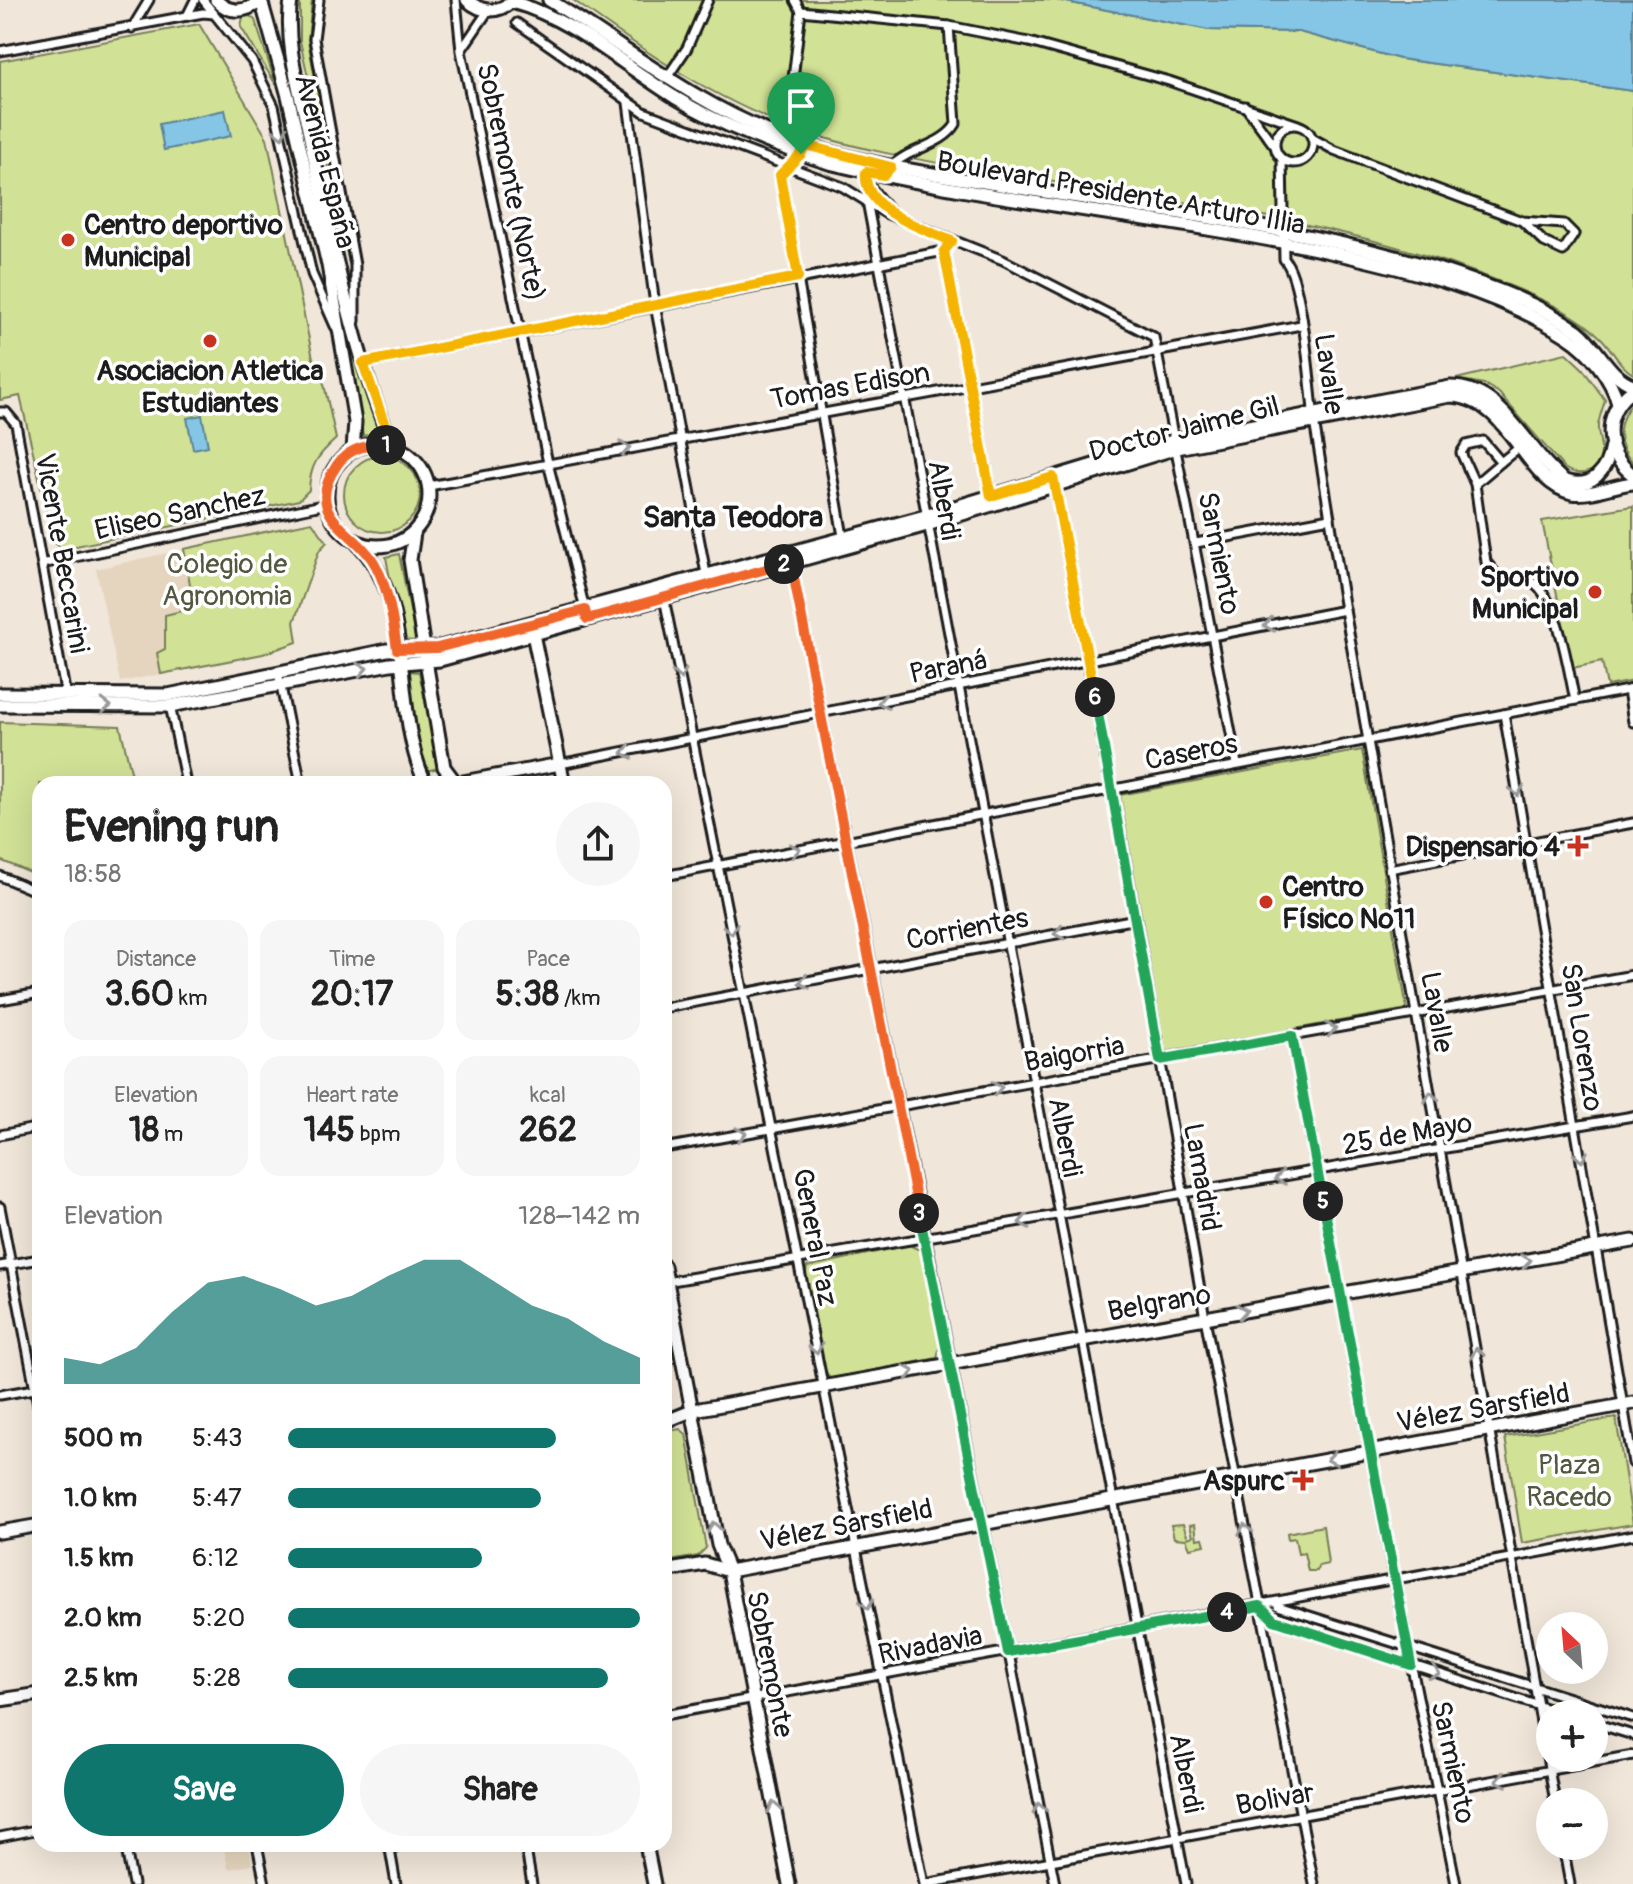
<!DOCTYPE html>
<html lang="en">
<head>
<meta charset="utf-8">
<style>
	body { margin:0; font-family:Pangolin,sans-serif; background:#f6f6f6; color:#222; height:100vh; display:flex; flex-direction:column; font-size:30px; white-space:nowrap }
	* { box-sizing:border-box; margin:0 }
	p { font-size:26px; color:#767676 }
	.icon { flex:none; width:44px; height:44px; fill:none; stroke:currentColor; stroke-width:2; stroke-linecap:round; stroke-linejoin:round }
	.map { position:relative; flex:1; overflow:hidden }
	.details { position:absolute; left:32px; top:776px; width:640px; height:1076px; display:flex; flex-direction:column; background:#fff; border-radius:24px; box-shadow:0 8px 32px #0002 }
	.details>* { flex:none }
	.needle { width:52px; rotate:334deg }
	.tools { position:absolute; left:1536px; top:1612px; display:grid; gap:16px }
	.tools a { display:grid; place-items:center; width:72px; height:72px; border-radius:50%; background:#fff; box-shadow:0 8px 32px #0002; font-size:40px }
	.pin { position:absolute; display:grid; place-items:center; width:68px; height:68px; color:#fff; margin:-82px -34px; border-radius:50% 50% 50% 0; rotate:-45deg; box-shadow:0 0 8px #0007 }
	.pin .icon { rotate:45deg }
	.km { position:absolute; width:40px; height:40px; margin:-20px; border-radius:50%; background:#222; color:#fff; font-size:22px; line-height:40px; text-align:center }
	.round { display:grid; place-items:center; flex:none; width:84px; height:84px; border-radius:42px; background:#f6f6f6 }
	.head { display:flex; align-items:center; justify-content:space-between; height:136px; padding:0 32px }
	h1 { font-size:44px; font-weight:700; line-height:60px }
	.figures { display:grid; grid-template-columns:repeat(3,1fr); gap:12px; height:136px; padding:8px 32px }
	.figures div { display:grid; align-content:center; border-radius:20px; background:#f6f6f6; text-align:center }
	.figures b { font-size:34px; font-weight:700 }
	.figures small { font-size:22px; font-weight:400 }
	.figures p { font-size:22px }
	.chart { height:224px; padding:16px 32px }
	.chart p { display:flex; justify-content:space-between }
	.chart svg { width:100%; height:144px; margin-top:8px; fill:#0f766e; opacity:.7 }
	.primary-button { display:flex; gap:16px; margin-top:auto; padding:16px 32px }
	.primary-button a { flex:1; height:92px; border-radius:48px; background:#0f766e; color:#fff; font-size:32px; font-weight:700; line-height:92px; text-align:center }
	.primary-button a+a { background:#f6f6f6; color:#222 }
	ul { padding:0 32px; list-style:none; font-size:26px }
	li { display:grid; grid-template-columns:128px 96px 1fr; align-items:center; height:60px }
	li i { height:20px; border-radius:10px; background:#0f766e }
	.map>svg:first-child { display:block }
	.built { fill:#e5d5be }
	.green { fill:#d1e195; stroke:#767e58; stroke-width:2 }
	.water { fill:#85c6e6; stroke:#5b8295; stroke-width:2 }
	.lines { fill:none; stroke-linecap:round; stroke-linejoin:round }
	.street-casing { stroke:#1c1c1c; stroke-width:13 }
	.secondary-casing { stroke:#1c1c1c; stroke-width:17 }
	.street { stroke:#fff; stroke-width:7 }
	.secondary { stroke:#fff; stroke-width:11 }
	.oneway { stroke:#999 }
	.split-1-casing { stroke:#fff; stroke-width:16 }
	.split-2-casing { stroke:#fff; stroke-width:16 }
	.split-3-casing { stroke:#fff; stroke-width:16 }
	.split-4-casing { stroke:#fff; stroke-width:16 }
	.split-5-casing { stroke:#fff; stroke-width:16 }
	.split-6-casing { stroke:#fff; stroke-width:16 }
	.split-7-casing { stroke:#fff; stroke-width:16 }
	.split-1 { stroke:#f5b400; stroke-width:10 }
	.split-2 { stroke:#f0652b; stroke-width:10 }
	.split-3 { stroke:#f0652b; stroke-width:10 }
	.split-4 { stroke:#22a559; stroke-width:10 }
	.split-5 { stroke:#22a559; stroke-width:10 }
	.split-6 { stroke:#22a559; stroke-width:10 }
	.split-7 { stroke:#f5b400; stroke-width:10 }
	.poi-dot { fill:#c8321e; stroke:#fff; stroke-width:3 }
	.labels { text-anchor:middle; stroke-width:7; stroke-linejoin:round; paint-order:stroke }
	.street-label { font-size:28px; fill:#1c1c1c; stroke:#fff }
	.poi-label { font-size:28px; font-weight:bold; fill:#1c1c1c; stroke:#fff; text-anchor:end }
	.park-label { font-size:28px; fill:#525740; stroke:#fff }
	.neighbourhood-label { font-size:30px; font-weight:bold; fill:#1c1c1c; stroke:#fff }
</style>
</head>
<body>
<div class="map">
<svg width="1633" height="1884" viewBox="0 0 1633 1884">
	<rect width="100%" height="100%" fill="#f0e6d9"/>
	<filter id="ink" filterUnits="userSpaceOnUse"><feTurbulence type="fractalNoise" baseFrequency=".0125" numOctaves="2"/><feDisplacementMap in="SourceGraphic" scale="16" xChannelSelector="R" yChannelSelector="G"/><feConvolveMatrix kernelMatrix="1 2 1 2 8 2 1 2 1" color-interpolation-filters="sRGB"/></filter>
	<g filter="url(#ink)">
		<g class="built">
			<polygon points="296,524 259,609 263,654 120,682 96,569"/>
			<polygon points="249,1844 252,1865 228,1869 224,1848"/>
		</g>
		<g class="green">
			<polygon points="300,0 312,0 308,40 349,263 300,41"/>
			<path d="M573,0h483l153,30 90,2 101,27 233,32v283c-14,-8 -21,-25 -32,-36 -22,-22 -55,-37 -83,-49 -161,-68 -337,-86 -507,-114 -74,-12 -168,-26 -236,-54 -74,-30 -138,-75 -202,-121z"/>
			<polygon points="250,16 255,20 276,85 241,27 243,17"/>
			<path d="M199,24l68,114 47,225 10,21 12,55c-18,16 -26,26 -27,51l-10,10 -237,49 -8,-7 -34,-146 -20,4v-339z"/>
			<polygon points="344,311 378,433 363,436"/>
			<path d="M1566,353l16,15 23,32c-2,8 -6,17 -7,26 -1,8 4,17 3,26 -1,22 -21,26 -37,16l-65,-75 -15,-9 -28,-5z"/>
			<path d="M1633,402v61c-18,-19 -17,-42 0,-61z"/>
			<circle cx="382" cy="494" r="38"/>
			<polygon points="1633,506 1633,681 1607,686 1602,662 1572,668 1542,521"/>
			<polygon points="312,522 327,542 319,551 294,622 297,642 263,654 161,674 157,653 165,649 165,615 194,608 184,549"/>
			<polygon points="399,554 416,641 401,640 386,557"/>
			<polygon points="406,671 419,672 439,768 425,771"/>
			<polygon points="0,722 120,726 134,784 40,784 40,877 0,860"/>
			<polygon points="1362,750 1407,1009 1165,1052 1120,795"/>
			<polygon points="909,1245 922,1251 940,1346 937,1358 830,1379 824,1368 805,1277 807,1267"/>
			<polygon points="1616,1418 1633,1524 1522,1543 1505,1437"/>
			<polygon points="680,1429 686,1434 706,1548 698,1556 664,1562 664,1432"/>
			<polygon points="1183,1524 1188,1538 1193,1536 1190,1525 1195,1524 1197,1539 1203,1538 1205,1545 1190,1548 1186,1539 1174,1538 1171,1525"/>
			<polygon points="1323,1526 1328,1564 1318,1566 1317,1571 1308,1571 1304,1553 1298,1554 1295,1538 1288,1539 1287,1533"/>
		</g>
		<g class="water">
			<polygon points="1056,0 1633,0 1633,91 1400,59 1299,32 1209,30"/>
			<polygon points="225,110 231,136 164,150 159,124"/>
			<polygon points="202,415 208,446 193,449 187,418"/>
		</g>
		<g class="lines">
			<g class="street-casing">
				<g id="street">
					<polyline points="203,0 252,61 274,106 312,274 335,326"/>
					<polyline points="319,0 314,39 355,265 355,321"/>
					<polyline points="456,0 461,51 548,463 585,609"/>
					<polyline points="801,11 949,26 1029,42 1169,81 1298,125"/>
					<polyline points="187,16 195,0"/>
					<polyline points="517,23 644,112 843,187 885,213 1003,260 1154,337 1237,764"/>
					<polyline points="132,28 149,0"/>
					<polyline points="462,49 488,11"/>
					<polyline points="0,51 203,13 214,14"/>
					<polyline points="666,79 687,48 708,0"/>
					<polyline points="628,103 655,305 707,579"/>
					<polyline points="1245,106 1273,144"/>
					<circle cx="1294" cy="144" r="19"/>
					<polyline points="786,138 801,11 795,0"/>
					<polyline points="1312,138 1334,150 1522,221 1564,224 1574,234 1563,251 1544,242 1522,221"/>
					<polyline points="802,153 780,175 844,542"/>
					<path d="M1282,159l2,100c20,21 26,134 31,168 10,61 20,122 30,183l210,1192"/>
					<path d="M891,167c17,-19 52,-21 65,-43l-7,-98"/>
					<polyline points="866,172 867,201 1186,1884"/>
					<polyline points="866,181 890,212"/>
					<polyline points="952,241 944,251 991,496"/>
					<polyline points="363,363 944,251"/>
					<polyline points="0,412 6,412 16,424 66,696"/>
					<path d="M1521,446l-20,16 -18,-21 -17,4 -5,8 14,31 11,78 14,17c8,0 19,-2 26,0 32,9 42,92 49,121"/>
					<polyline points="1054,483 1136,919 1205,1318 1314,1884"/>
					<polyline points="1475,484 1501,462"/>
					<polyline points="429,486 1301,325"/>
					<polyline points="1196,543 1330,518"/>
					<polyline points="791,563 1055,1884"/>
					<polyline points="42,564 327,504"/>
					<polyline points="664,598 924,1884"/>
					<polyline points="278,672 301,784"/>
					<polyline points="1628,690 1633,722"/>
					<polyline points="170,705 186,784"/>
					<polyline points="1504,714 1633,1463"/>
					<polyline points="560,764 1345,610"/>
					<polyline points="1389,869 1633,823"/>
					<polyline points="0,876 40,893"/>
					<polyline points="664,876 1633,689"/>
					<polyline points="0,1000 40,993"/>
					<polyline points="664,1008 1136,919"/>
					<polyline points="1292,1036 1394,1579 1456,1884"/>
					<polyline points="0,1135 40,1127"/>
					<polyline points="664,1148 1633,975"/>
					<polyline points="0,1207 40,1415"/>
					<polyline points="0,1266 40,1259"/>
					<polyline points="666,1282 1633,1116"/>
					<polyline points="0,1395 40,1388"/>
					<polyline points="1278,1606 1633,1718"/>
					<polyline points="1261,1608 1274,1620 1564,1714"/>
					<polyline points="664,1715 1633,1535"/>
					<polyline points="1594,1723 1633,1735"/>
					<polyline points="0,1837 40,1829"/>
					<polyline points="125,1844 133,1884"/>
					<polyline points="257,1844 265,1884"/>
					<polyline points="389,1844 396,1884"/>
					<polyline points="525,1844 532,1884"/>
					<polyline points="1563,1846 1570,1884"/>
					<polyline points="925,1884 1633,1755"/>
				</g>
			</g>
			<g class="secondary-casing">
				<g id="secondary">
					<path d="M216,0c14,15 30,12 45,1"/>
					<polyline points="261,0 288,96 328,265 355,422 353,450"/>
					<path d="M291,0c-7,45 10,94 19,138 22,103 42,210 82,307"/>
					<path d="M467,0c16,14 31,13 47,0"/>
					<path d="M549,0c80,49 145,104 234,137 70,26 145,36 218,48 144,24 293,40 433,83 47,15 104,34 144,63 19,15 32,47 55,54"/>
					<path d="M512,2c62,17 110,63 164,96 48,29 100,48 153,65 165,40 335,53 501,89 80,18 169,40 238,85 22,14 44,42 50,67"/>
					<path d="M1633,390c-31,21 -30,63 0,85"/>
					<circle cx="378" cy="495" r="51"/>
					<polyline points="414,533 410,560 426,661 444,767 456,783"/>
					<path d="M357,543c61,61 33,167 69,241"/>
					<polyline points="533,634 564,784"/>
					<path d="M0,694l168,1 219,-45 50,-2 488,-132 251,-76 274,-53c55,0 75,64 115,94 27,9 42,-10 46,-35"/>
					<path d="M0,705l170,1 220,-42 50,-4 487,-135 250,-77 273,-52c60,1 74,87 122,97 20,3 41,-8 61,-10"/>
					<polyline points="452,784 560,764"/>
					<polyline points="664,1266 718,1545 729,1571 789,1884"/>
					<polyline points="664,1422 694,1410 1633,1241"/>
					<polyline points="0,1532 40,1525"/>
					<polyline points="664,1571 705,1564 729,1571 1633,1403"/>
					<polyline points="0,1700 40,1694"/>
					<polyline points="646,1844 654,1884"/>
				</g>
			</g>
			<use href="#street" class="street"/>
			<use href="#secondary" class="secondary"/>
		</g>
		<defs><path id="oneway-chevron" d="M-2-3.5L2.5 0L-2 3.5" fill="none" stroke-width="1.6" stroke-linecap="round" stroke-linejoin="round" transform="scale(2)"/></defs>
		<g class="oneway">
			<use href="#oneway-chevron" transform="translate(281 133) rotate(77)"/>
			<use href="#oneway-chevron" transform="translate(625 448) rotate(-11)"/>
			<use href="#oneway-chevron" transform="translate(1269 625) rotate(169)"/>
			<use href="#oneway-chevron" transform="translate(362 669) rotate(-10)"/>
			<use href="#oneway-chevron" transform="translate(680 674) rotate(79)"/>
			<use href="#oneway-chevron" transform="translate(883 702) rotate(169)"/>
			<use href="#oneway-chevron" transform="translate(106 706)"/>
			<use href="#oneway-chevron" transform="translate(627 752) rotate(169)"/>
			<use href="#oneway-chevron" transform="translate(1517 791) rotate(80)"/>
			<use href="#oneway-chevron" transform="translate(795 850) rotate(-11)"/>
			<use href="#oneway-chevron" transform="translate(731 929) rotate(79)"/>
			<use href="#oneway-chevron" transform="translate(1059 933) rotate(169)"/>
			<use href="#oneway-chevron" transform="translate(804 982) rotate(169)"/>
			<use href="#oneway-chevron" transform="translate(1331 1029) rotate(-11)"/>
			<use href="#oneway-chevron" transform="translate(997 1088) rotate(-10)"/>
			<use href="#oneway-chevron" transform="translate(1431 1097) rotate(-100)"/>
			<use href="#oneway-chevron" transform="translate(741 1134) rotate(-10)"/>
			<use href="#oneway-chevron" transform="translate(1581 1157) rotate(80)"/>
			<use href="#oneway-chevron" transform="translate(1280 1178) rotate(170)"/>
			<use href="#oneway-chevron" transform="translate(1024 1222) rotate(170)"/>
			<use href="#oneway-chevron" transform="translate(1526 1261) rotate(-10)"/>
			<use href="#oneway-chevron" transform="translate(1242 1311) rotate(-10)"/>
			<use href="#oneway-chevron" transform="translate(816 1349) rotate(78)"/>
			<use href="#oneway-chevron" transform="translate(1477 1353) rotate(-101)"/>
			<use href="#oneway-chevron" transform="translate(909 1372) rotate(-10)"/>
			<use href="#oneway-chevron" transform="translate(1332 1459) rotate(170)"/>
			<use href="#oneway-chevron" transform="translate(714 1527) rotate(-100)"/>
			<use href="#oneway-chevron" transform="translate(1245 1529) rotate(-101)"/>
			<use href="#oneway-chevron" transform="translate(867 1604) rotate(79)"/>
			<use href="#oneway-chevron" transform="translate(1435 1673) rotate(18)"/>
			<use href="#oneway-chevron" transform="translate(1501 1780) rotate(169)"/>
			<use href="#oneway-chevron" transform="translate(774 1807) rotate(-101)"/>
			<use href="#oneway-chevron" transform="translate(1039 1808) rotate(-101)"/>
		</g>
	</g>
	<g class="lines" filter="url(#ink)">
		<g class="split-1-casing">
			<polyline id="split-1" points="386,445 392,445 363,363 798,277 780,175 801,154"/>
		</g>
		<g class="split-2-casing">
			<path id="split-2" d="M386,445c-19,-1 -37,3 -49,20 -37,53 22,66 39,101 13,25 17,55 21,83l40,-1 148,-38 2,9 197,-55"/>
		</g>
		<g class="split-3-casing">
			<polyline id="split-3" points="784,564 791,563 919,1213"/>
		</g>
		<g class="split-4-casing">
			<polyline id="split-4" points="919,1213 1008,1652 1227,1612"/>
		</g>
		<g class="split-5-casing">
			<polyline id="split-5" points="1227,1612 1260,1606 1274,1620 1411,1665 1323,1201"/>
		</g>
		<g class="split-6-casing">
			<polyline id="split-6" points="1095,697 1160,1060 1292,1036 1323,1201"/>
		</g>
		<g class="split-7-casing">
			<path id="split-7" d="M801,154l4,-9 86,22 -7,8 -18,-3c-5,38 60,58 86,69l-8,10 47,245 62,-19 42,220"/>
		</g>
		<use href="#split-1" class="split-1"/>
		<use href="#split-2" class="split-2"/>
		<use href="#split-3" class="split-3"/>
		<use href="#split-4" class="split-4"/>
		<use href="#split-5" class="split-5"/>
		<use href="#split-6" class="split-6"/>
		<use href="#split-7" class="split-7"/>
	</g>
	<g class="poi-dot">
		<circle cx="68" cy="240" r="8"/>
		<circle cx="210" cy="341" r="8"/>
		<circle cx="1595" cy="592" r="8"/>
		<path d="M1574 834h8v8h8v8h-8v8h-8v-8h-8v-8h8z"/>
		<circle cx="1266" cy="902" r="8"/>
		<path d="M1299 1468h8v8h8v8h-8v8h-8v-8h-8v-8h8z"/>
	</g>
	<g class="labels">
		<g class="street-label">
			<text transform="translate(326 161) rotate(76)" y="10">Avenida España</text>
			<text transform="translate(512 182) rotate(78)" y="10">Sobremonte (Norte)</text>
			<text transform="translate(1121 192) rotate(10)" y="10">Boulevard Presidente Arturo Illia</text>
			<text transform="translate(1330 374) rotate(82)" y="10">Lavalle</text>
			<text transform="translate(850 385) rotate(-10)" y="10">Tomas Edison</text>
			<text transform="translate(1184 428) rotate(-14)" y="10">Doctor Jaime Gil</text>
			<text transform="translate(945 500) rotate(80)" y="10">Alberdi</text>
			<text transform="translate(180 512) rotate(-12)" y="10">Eliseo Sanchez</text>
			<text transform="translate(63 553) rotate(80)" y="10">Vicente Beccarini</text>
			<text transform="translate(1220 553) rotate(79)" y="10">Sarmiento</text>
			<text transform="translate(948 666) rotate(-11)" y="10">Paraná</text>
			<text transform="translate(1191 751) rotate(-11)" y="10">Caseros</text>
			<text transform="translate(967 928) rotate(-11)" y="10">Corrientes</text>
			<text transform="translate(1438 1012) rotate(80)" y="10">Lavalle</text>
			<text transform="translate(1583 1037) rotate(81)" y="10">San Lorenzo</text>
			<text transform="translate(1074 1053) rotate(-10)" y="10">Baigorria</text>
			<text transform="translate(1407 1133) rotate(-10)" y="10">25 de Mayo</text>
			<text transform="translate(1066 1137) rotate(79)" y="10">Alberdi</text>
			<text transform="translate(1203 1177) rotate(80)" y="10">Lamadrid</text>
			<text transform="translate(816 1237) rotate(79)" y="10">General Paz</text>
			<text transform="translate(1159 1302) rotate(-10)" y="10">Belgrano</text>
			<text transform="translate(1483 1407) rotate(-10)" y="10">Vélez Sarsfield</text>
			<text transform="translate(846 1524) rotate(-11)" y="10">Vélez Sarsfield</text>
			<text transform="translate(930 1644) rotate(-11)" y="10">Rivadavia</text>
			<text transform="translate(771 1664) rotate(79)" y="10">Sobremonte</text>
			<text transform="translate(1454 1762) rotate(78)" y="10">Sarmiento</text>
			<text transform="translate(1187 1773) rotate(79)" y="10">Alberdi</text>
			<text transform="translate(1275 1798) rotate(-10)" y="10">Bolivar</text>
		</g>
		<g class="poi-label">
			<text x="84" y="234" text-anchor="start">Centro deportivo<tspan x="84" dy="32">Municipal</tspan></text>
			<text x="210" y="380" text-anchor="middle">Asociacion Atletica<tspan x="210" dy="32">Estudiantes</tspan></text>
			<text x="1579" y="586">Sportivo<tspan x="1579" dy="32">Municipal</tspan></text>
			<text x="1560" y="856">Dispensario 4</text>
			<text x="1282" y="896" text-anchor="start">Centro<tspan x="1282" dy="32">Físico Nº11</tspan></text>
			<text x="1285" y="1490">Aspurc</text>
		</g>
		<g class="park-label">
			<text x="227" y="573">Colegio de<tspan x="227" dy="32">Agronomia</tspan></text>
			<text x="1569" y="1474">Plaza<tspan x="1569" dy="32">Racedo</tspan></text>
		</g>
		<g class="neighbourhood-label">
			<text x="733" y="527">Santa Teodora</text>
		</g>
	</g>
</svg>
<div class="tools">
<a><svg class="needle" viewBox="-14 -14 28 28"><path d="M0-13l5 13h-10z" fill="#e53935"/><path d="M0 13l5-13h-10z" fill="#767676"/></svg></a>
<a>+</a>
<a>−</a>
</div>
<div class="pin" style="left:801px;top:154px;background:#1e9e55"><svg class="icon" aria-label="arrive" viewBox="0 0 24 24"><path d="M6 21V4h12l-3 4 3 4H6"/></svg></div>
<b class="km" style="left:386px;top:445px">1</b>
<b class="km" style="left:784px;top:564px">2</b>
<b class="km" style="left:919px;top:1213px">3</b>
<b class="km" style="left:1227px;top:1612px">4</b>
<b class="km" style="left:1323px;top:1201px">5</b>
<b class="km" style="left:1095px;top:697px">6</b>
<section class="details">
<div class="head"><div><h1>Evening run</h1><p>18:58</p></div><a class="round"><svg class="icon" aria-label="share" viewBox="0 0 24 24"><path d="M12 15V3M7 8l5-5 5 5M5 13v7h14v-7"/></svg></a></div>
<div class="figures">
<div><p>Distance</p><b>3.60<small> km</small></b></div>
<div><p>Time</p><b>20:17</b></div>
<div><p>Pace</p><b>5:38<small> /km</small></b></div>
</div>
<div class="figures">
<div><p>Elevation</p><b>18<small> m</small></b></div>
<div><p>Heart rate</p><b>145<small> bpm</small></b></div>
<div><p>kcal</p><b>262</b></div>
</div>
<div class="chart"><p><span>Elevation</span>128–142 m</p>
<svg viewBox="0 0 160 44" preserveAspectRatio="none"><path d="M0 44V36L10 38L20 33L30 22L40 13L50 11L60 15L70 20L80 17L90 11L100 6L110 6L120 13L130 20L140 24L150 31L160 36V44z"/></svg>
</div>
<ul>
<li><b>500 m</b>5:43<i style="width:76%"></i></li>
<li><b>1.0 km</b>5:47<i style="width:72%"></i></li>
<li><b>1.5 km</b>6:12<i style="width:55%"></i></li>
<li><b>2.0 km</b>5:20<i style="width:100%"></i></li>
<li><b>2.5 km</b>5:28<i style="width:91%"></i></li>
</ul>
<div class="primary-button"><a>Save</a><a>Share</a></div>
</section>
</div>
</body>
</html>
